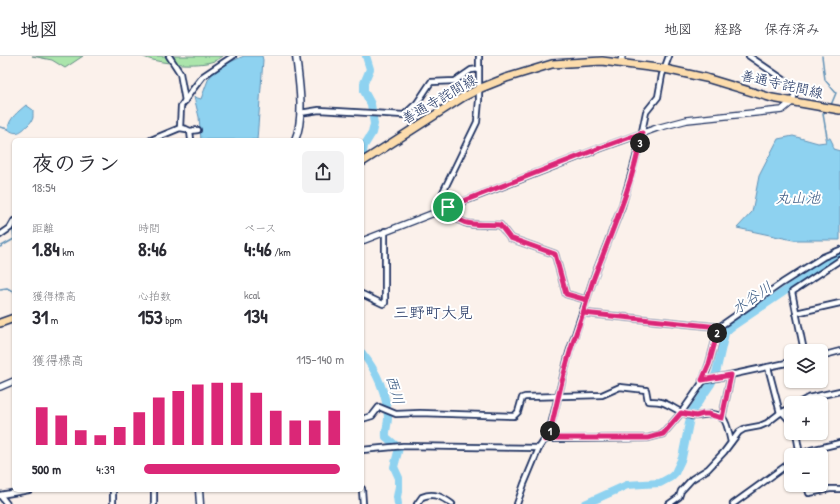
<!DOCTYPE html>
<html lang="ja">
<head>
<meta charset="utf-8">
<style>
	body { margin:0; font-family:"Patrick Hand","Klee One",sans-serif; background:#f2f2f3; color:#2b2b33; height:100vh; display:flex; flex-direction:column; font-size:15px; white-space:nowrap }
	* { box-sizing:border-box; margin:0 }
	p { font-size:13px; color:#7c7c81 }
	.icon { flex:none; width:22px; height:22px; fill:none; stroke:currentColor; stroke-width:2; stroke-linecap:round; stroke-linejoin:round }
	.map { position:relative; flex:1; overflow:hidden }
	.side { position:absolute; left:12px; top:82px; width:352px; height:354px; display:flex; flex-direction:column; background:#fff; border-radius:6px; box-shadow:0 1px 3px #0004 }
	.side>* { flex:none }
	.buttons { position:absolute; left:784px; top:288px; display:grid; gap:8px }
	.buttons a { display:grid; place-items:center; width:44px; height:44px; border-radius:6px; background:#fff; box-shadow:0 1px 3px #0004; font-size:20px }
	.pin { position:absolute; display:grid; place-items:center; width:34px; height:34px; color:#fff; margin:-17px; border:2px solid #fff; border-radius:50%; box-shadow:0 1px 4px #0007 }
	.km { position:absolute; width:20px; height:20px; margin:-10px; border-radius:50%; background:#222; color:#fff; font-size:11px; line-height:20px; text-align:center }
	.round { display:grid; place-items:center; flex:none; width:42px; height:42px; border-radius:6px; background:#f2f2f3 }
	.overview { display:flex; align-items:center; justify-content:space-between; height:68px; padding:0 20px }
	h1 { font-size:22px; font-weight:700; line-height:30px }
	.figures { display:grid; grid-template-columns:repeat(3,1fr); gap:6px; height:68px; padding:4px 20px }
	.figures div { display:grid; align-content:center }
	.figures b { font-size:20px; font-weight:700 }
	.figures small { font-size:11px; font-weight:400 }
	.figures p { font-size:11px }
	.chart { height:112px; padding:8px 20px }
	.chart p { display:flex; justify-content:space-between }
	.chart svg { width:100%; height:72px; margin-top:4px; stroke:#db2777; stroke-width:6 }
	ul { padding:0 20px; list-style:none; font-size:13px }
	li { display:grid; grid-template-columns:64px 48px 1fr; align-items:center; height:30px }
	li i { height:10px; border-radius:5px; background:#db2777 }
	header { display:flex; align-items:center; gap:24px; box-sizing:border-box; height:56px; padding:0 20px; background:#fff; border-bottom:1px solid #e1e1e2 }
	header strong { font-size:19px }
	nav { display:flex; gap:22px; margin-inline-start:auto; font-size:14px }
	.map>svg:first-child { display:block }
	.green { fill:#abe5ab; stroke:#638a84 }
	.water { fill:#8ed2f0; stroke:#6091b6 }
	.lines { fill:none; stroke-linecap:round; stroke-linejoin:round }
	.stream { stroke:#6091b6; stroke-width:1.5 }
	.river { stroke:#8ed2f0; stroke-width:8 }
	.minor-casing { stroke:#1b2f5e; stroke-width:8 }
	.tertiary-casing { stroke:#1b2f5e; stroke-width:8 }
	.secondary-casing { stroke:#1b2f5e; stroke-width:9 }
	.primary-casing { stroke:#1b2f5e; stroke-width:10 }
	.minor { stroke:#fff; stroke-width:4.5 }
	.tertiary { stroke:#fff; stroke-width:5.5 }
	.secondary { stroke:#fff; stroke-width:6 }
	.primary { stroke:#fcdcac; stroke-width:7 }
	.route-casing { stroke:#fff; stroke-width:8 }
	.route { stroke:#db2777; stroke-width:5 }
	.labels { text-anchor:middle; stroke-width:4; stroke-linejoin:round; paint-order:stroke }
	.street-label { font-size:14px; fill:#1b2f5e; stroke:#fff }
	.water-label { font-size:15px; font-style:italic; fill:#385882; stroke:#fff }
	.quarter-label { font-size:16px; fill:#1b2f5e; stroke:#fff }
</style>
</head>
<body>
<header>
<strong>地図</strong>
<nav><a>地図</a><a>経路</a><a>保存済み</a></nav>
</header>
<div class="map">
<svg width="840" height="448" viewBox="0 0 840 448">
	<rect width="100%" height="100%" fill="#fbf1eb"/>
	<filter id="ink" filterUnits="userSpaceOnUse"><feTurbulence type="fractalNoise" baseFrequency=".025" numOctaves="2"/><feDisplacementMap in="SourceGraphic" scale="8" xChannelSelector="R" yChannelSelector="G"/><feConvolveMatrix kernelMatrix="1 2 1 2 8 2 1 2 1" color-interpolation-filters="sRGB"/></filter>
	<g filter="url(#ink)">
		<g class="green">
			<polygon points="32,0 83,0 65,12 52,4"/>
			<path d="M142,0h81c-3,2 -6,4 -9,5 -15,6 -58,3 -72,-5z"/>
		</g>
		<g class="water">
			<polygon points="244,0 262,0 263,4 257,84 201,84 199,61 194,41 201,43 208,24 216,12"/>
			<path d="M26,49l7,5c0,1 0,6 0,7 0,3 -3,6 -5,8 -7,7 -12,11 -20,4 1,-11 10,-17 18,-24z"/>
			<polygon points="793,80 818,87 826,86 825,82 830,82 833,88 833,93 840,95 840,184 793,184 737,172 752,156 759,120 778,83"/>
		</g>
		<g class="lines">
			<g class="stream">
				<polyline points="822,0 825,24 836,37 831,49"/>
				<polyline points="825,56 823,58 827,81"/>
				<polyline points="0,71 8,73"/>
				<polyline points="0,191 14,183 13,174 12,172"/>
				<polyline points="0,233 7,232 14,236"/>
				<polyline points="110,448 111,436"/>
			</g>
			<g class="river">
				<polyline points="362,102 364,90 372,77 374,68 371,48 364,35 364,27 370,13 366,0"/>
				<path d="M362,297c15,18 25,42 26,65 0,7 -3,12 -2,19l13,11 -5,19 5,11v8l-2,11 1,7"/>
				<polyline points="585,448 627,429 660,427 671,421 675,417 682,402 691,357 711,328 716,317 725,277 730,272 840,198"/>
			</g>
			<g class="minor-casing">
				<g id="minor">
					<polyline points="169,0 180,17 185,45"/>
					<polyline points="749,0 790,28 795,36 793,45"/>
					<polyline points="300,57 319,54 404,59 417,47 431,26 455,25 471,14 479,13"/>
					<polyline points="180,72 181,50 193,33 203,20 233,0"/>
					<polyline points="190,75 191,84"/>
					<polyline points="151,84 180,72 186,73 190,75 198,74"/>
					<path d="M448,151c14,24 29,16 52,18l10,13 45,16 11,40 21,6"/>
					<polyline points="443,153 443,136 477,66 479,44 479,0"/>
					<polyline points="0,179 10,172 14,165"/>
					<polyline points="362,238 383,248 385,247 385,175"/>
					<polyline points="583,257 719,271"/>
					<polyline points="796,257 840,247"/>
					<polyline points="804,295 792,236 840,204"/>
					<polyline points="821,300 840,295"/>
					<polyline points="768,311 780,357"/>
					<polyline points="702,325 791,306"/>
					<polyline points="799,347 808,342 840,335"/>
					<polyline points="783,357 791,366"/>
					<polyline points="722,362 731,319"/>
					<path d="M362,363l10,-3 7,-9 17,7 24,-1 94,3 4,-4 4,-14 3,-1 77,-2 18,-8 26,3 2,11c5,0 11,0 16,2 10,4 17,11 28,13 9,1 22,-6 31,2 5,6 6,17 8,24"/>
					<polyline points="796,377 800,399"/>
					<polyline points="545,384 548,383 648,382 663,378 681,357 702,327 709,308 719,271 782,227 823,201 840,194"/>
					<polyline points="362,394 403,390 539,392"/>
					<polyline points="800,399 811,394 840,387"/>
					<polyline points="807,429 809,437 830,433 840,433"/>
					<polyline points="362,433 363,448"/>
					<polyline points="7,448 0,439 29,434"/>
					<polyline points="113,448 113,434"/>
					<polyline points="154,448 154,434"/>
					<path d="M417,448l5,-7c12,-5 20,0 30,7"/>
					<polyline points="517,448 524,428 539,392 549,377 569,297 594,221 622,150 633,112 639,90 646,56 658,41 662,19 669,0"/>
					<polyline points="669,448 679,441 681,435 692,423 708,413 724,396 739,376 744,373 760,370 767,367 780,357 791,352"/>
					<polyline points="733,448 791,406"/>
				</g>
			</g>
			<g class="tertiary-casing">
				<g id="tertiary">
					<polyline points="621,6 622,0"/>
					<polyline points="362,185 601,92 657,72 687,64 782,54 793,45"/>
					<polyline points="0,331 14,325"/>
				</g>
			</g>
			<g class="secondary-casing">
				<g id="secondary">
					<path d="M295,84c10,-23 4,-59 1,-84"/>
					<polyline points="199,434 200,448"/>
				</g>
			</g>
			<g class="primary-casing">
				<g id="primary">
					<polyline points="362,106 463,41 481,32 506,22 552,8 602,5 665,13 706,22 772,42 840,54"/>
					<polyline points="0,267 14,262"/>
				</g>
			</g>
			<use href="#minor" class="minor"/>
			<use href="#tertiary" class="tertiary"/>
			<use href="#secondary" class="secondary"/>
			<use href="#primary" class="primary"/>
		</g>
	</g>
	<g class="lines" filter="url(#ink)">
		<g class="route-casing">
			<path id="route" d="M448,151c13,23 29,16 52,18l10,13 45,16 11,40 21,6c-5,18 -12,35 -17,52 -8,27 -14,54 -20,81l-5,7 3,-2h100l15,-4 18,-21 15,3 7,-2h5l14,4 9,-43 -29,5 7,-16 10,-37 -136,-14c4,-12 7,-25 12,-38 18,-46 38,-92 47,-142l-42,15 -152,59"/>
		</g>
		<use href="#route" class="route"/>
	</g>
	<g class="labels">
		<g class="street-label">
			<text transform="translate(782 28) rotate(13)" y="5">善通寺詫間線</text>
			<text transform="translate(439 43) rotate(-30)" y="5">善通寺詫間線</text>
		</g>
		<g class="water-label">
			<text x="798" y="147">丸山池</text>
			<text transform="translate(752 242) rotate(-34)" y="5">水谷川</text>
			<text transform="translate(395 334) rotate(74)" y="5">西川</text>
		</g>
		<g class="quarter-label">
			<text x="433" y="262">三野町大見</text>
		</g>
	</g>
</svg>
<div class="buttons">
<a><svg class="icon" aria-label="layers" viewBox="0 0 24 24"><path d="M12 4l9 5-9 5-9-5zM3 14l9 5 9-5"/></svg></a>
<a>+</a>
<a>−</a>
</div>
<div class="pin" style="left:448px;top:151px;background:#1e9e55"><svg class="icon" aria-label="arrive" viewBox="0 0 24 24"><path d="M6 21V4h12l-3 4 3 4H6"/></svg></div>
<b class="km" style="left:550px;top:375px">1</b>
<b class="km" style="left:717px;top:277px">2</b>
<b class="km" style="left:640px;top:87px">3</b>
<section class="side">
<div class="overview"><div><h1>夜のラン</h1><p>18:54</p></div><a class="round"><svg class="icon" aria-label="share" viewBox="0 0 24 24"><path d="M12 15V3M7 8l5-5 5 5M5 13v7h14v-7"/></svg></a></div>
<div class="figures">
<div><p>距離</p><b>1.84<small> km</small></b></div>
<div><p>時間</p><b>8:46</b></div>
<div><p>ペース</p><b>4:46<small> /km</small></b></div>
</div>
<div class="figures">
<div><p>獲得標高</p><b>31<small> m</small></b></div>
<div><p>心拍数</p><b>153<small> bpm</small></b></div>
<div><p>kcal</p><b>134</b></div>
</div>
<div class="chart"><p><span>獲得標高</span>115–140 m</p>
<svg viewBox="0 0 160 44" preserveAspectRatio="none"><path d="M5 44V21M15 44V26M25 44V35M35 44V38M45 44V33M55 44V24M65 44V15M75 44V11M85 44V7M95 44V6M105 44V6M115 44V12M125 44V23M135 44V29M145 44V29M155 44V23"/></svg>
</div>
<ul>
<li><b>500 m</b>4:39<i style="width:98%"></i></li>
</ul>
</section>
</div>
</body>
</html>
